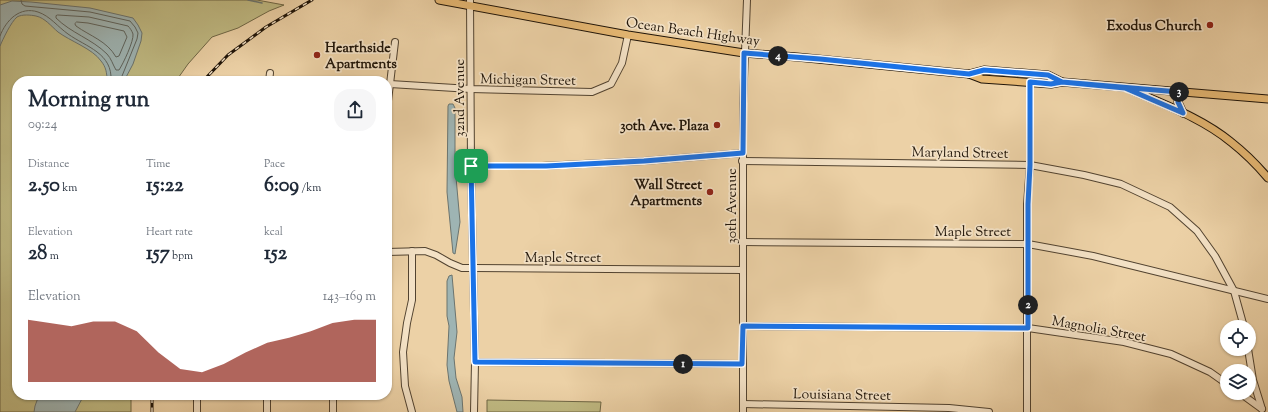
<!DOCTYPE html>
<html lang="en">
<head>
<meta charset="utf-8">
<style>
	body { margin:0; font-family:"Sorts Mill Goudy",serif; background:#f6f6f7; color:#1f2937; height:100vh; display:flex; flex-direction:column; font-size:15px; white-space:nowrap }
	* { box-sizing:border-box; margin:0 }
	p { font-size:13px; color:#747a83 }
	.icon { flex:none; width:22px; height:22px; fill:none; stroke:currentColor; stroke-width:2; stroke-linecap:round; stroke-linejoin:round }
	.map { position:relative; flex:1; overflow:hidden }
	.panel { position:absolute; left:12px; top:76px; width:380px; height:324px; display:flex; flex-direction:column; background:#fff; border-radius:16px; box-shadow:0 1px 3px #0004 }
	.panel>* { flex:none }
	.buttons { position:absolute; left:1220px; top:320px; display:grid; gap:8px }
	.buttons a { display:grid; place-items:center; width:36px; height:36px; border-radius:50%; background:#fff; box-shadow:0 1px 3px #0004; font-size:20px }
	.pin { position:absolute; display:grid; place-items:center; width:34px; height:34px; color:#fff; margin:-17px; border-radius:8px; box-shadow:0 2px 6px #0006 }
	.km { position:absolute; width:20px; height:20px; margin:-10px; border-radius:50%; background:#222; color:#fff; font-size:11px; line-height:20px; text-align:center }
	.round { display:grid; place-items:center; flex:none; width:42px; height:42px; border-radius:16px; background:#f6f6f7 }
	.summary { display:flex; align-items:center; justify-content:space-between; height:68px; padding:0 16px }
	h1 { font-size:22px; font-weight:700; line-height:30px }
	.stats { display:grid; grid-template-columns:repeat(3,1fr); gap:6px; height:68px; padding:4px 16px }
	.stats div { display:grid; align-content:center }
	.stats b { font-size:20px; font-weight:700 }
	.stats small { font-size:11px; font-weight:400 }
	.stats p { font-size:11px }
	.chart { height:112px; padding:8px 16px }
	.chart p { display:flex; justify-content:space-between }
	.chart svg { width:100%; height:72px; margin-top:4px; fill:#8f2418; opacity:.7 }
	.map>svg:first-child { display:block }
	.green { fill:#bfb982; stroke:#6f6645 }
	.water { fill:#9eb4b3; stroke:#6b746f }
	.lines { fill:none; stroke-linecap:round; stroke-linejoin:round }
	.shore { stroke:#5e645e; stroke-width:1 }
	.stream { stroke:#6b746f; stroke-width:1.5 }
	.minor-casing { stroke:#524330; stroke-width:8 }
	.major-casing { stroke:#1f1408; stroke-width:9 }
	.minor { stroke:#f3e1c5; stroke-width:6 }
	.major { stroke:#e6b873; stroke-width:7 }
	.rail-casing { stroke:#1f1408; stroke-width:3 }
	.rail { stroke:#f3e1c5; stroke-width:1.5; stroke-dasharray:4.5; stroke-linecap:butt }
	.route-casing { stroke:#fff; stroke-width:8 }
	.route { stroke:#1a73e8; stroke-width:5 }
	.poi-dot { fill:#8f2418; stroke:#f3e1c5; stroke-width:1.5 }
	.labels { text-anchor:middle; stroke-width:3.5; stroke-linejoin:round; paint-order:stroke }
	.poi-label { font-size:14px; font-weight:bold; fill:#1f1408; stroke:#f3e1c5; text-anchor:end }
	.street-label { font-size:14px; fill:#1f1408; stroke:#f3e1c5 }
</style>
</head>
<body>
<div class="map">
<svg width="1268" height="412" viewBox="0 0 1268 412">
	<rect width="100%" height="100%" fill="#ecd1a6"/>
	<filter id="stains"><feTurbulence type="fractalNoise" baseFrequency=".005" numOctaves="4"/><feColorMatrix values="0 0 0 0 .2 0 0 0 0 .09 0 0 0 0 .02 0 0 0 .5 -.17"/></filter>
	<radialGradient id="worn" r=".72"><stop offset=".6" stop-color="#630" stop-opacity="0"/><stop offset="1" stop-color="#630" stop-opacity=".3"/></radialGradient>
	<g class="green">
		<polygon points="0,0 257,0 284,5 269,11 238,28 212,37 188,64 176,81 17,81 17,395 131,395 131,412 0,412"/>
		<polygon points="487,400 601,402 600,412 487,412"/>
	</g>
	<g class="water">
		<path d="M12,1l19,1 59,6 43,10 5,7 4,8 -1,8 -8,23 -9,17h-17c0,-8 -1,-14 -6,-20 -8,-12 -31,-20 -43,-29 -7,-6 -13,-14 -22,-16 -5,-1 -14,-2 -19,1 -6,5 -14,22 -17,29v-41z"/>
		<polygon points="449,104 453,104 455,108 455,166 460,222 455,254 453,253 447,192 448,106"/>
		<polygon points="452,275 457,332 454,358 456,378 462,397 463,412 457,412 449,381 447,365 449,326 447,316 447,281 449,276"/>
		<polygon points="39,395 84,395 75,412 34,412 35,406"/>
	</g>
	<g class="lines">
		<g class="shore">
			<polyline points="21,0 22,4 25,6 90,12 130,21 135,27 138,33 137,39 120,81"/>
			<path d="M58,15l31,2 39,9c2,2 4,5 5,8 1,7 -10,30 -14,36h-3c-3,-5 -5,-12 -9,-16 -15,-15 -36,-21 -51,-36v-2z"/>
			<path d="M77,22l11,1 36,8 3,6 -8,19 -3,1c-9,-16 -26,-21 -40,-31l-1,-2z"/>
			<path d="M0,36c6,-16 20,-30 38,-24 12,4 20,15 30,22 18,13 45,19 43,47"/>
		</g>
		<polyline class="stream" points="248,0 262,3"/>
		<g class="minor-casing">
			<g id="minor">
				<polyline points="470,0 471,166 475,362 474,412"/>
				<polyline points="269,81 270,73"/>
				<polyline points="390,84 471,89 592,92 611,84 622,63 628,35"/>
				<polyline points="387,109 395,42"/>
				<polyline points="742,161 1030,165 1084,175 1121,184 1170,207 1197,231 1215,256 1234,291 1244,327"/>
				<polyline points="471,166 542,166 644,161 743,153"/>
				<polyline points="743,242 1028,244 1093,256 1268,299"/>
				<polyline points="412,251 412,300 407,323 403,352 405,386 412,412"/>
				<polyline points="387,252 425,251 436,255 450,263 462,268 473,268 743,270"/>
				<polyline points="743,326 1028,328 1124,342 1171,354 1210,372 1227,384"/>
				<polyline points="1248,349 1253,380 1262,409"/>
				<polyline points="475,362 742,364"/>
				<polyline points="1240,393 1262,409"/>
				<polyline points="333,395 333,412"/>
				<polyline points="743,404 949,408 989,412"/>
				<polyline points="197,412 197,395"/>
				<polyline points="267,412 267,395"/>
				<polyline points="743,412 743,104 747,0"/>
				<polyline points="1027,412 1027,204 1030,165 1030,82"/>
			</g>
		</g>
		<g class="major-casing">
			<g id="major">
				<polyline points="439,0 628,35 744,53 797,57 969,74 982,79 1051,84 1062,82 1268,99"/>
				<polyline points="969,74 984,70 1048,75 1062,82"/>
				<path d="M1131,90c34,15 71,28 100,52 14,11 26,23 37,36"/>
				<polyline points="1179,92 1178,102 1183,113"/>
			</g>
		</g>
		<use href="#minor" class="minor"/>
		<use href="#major" class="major"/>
		<g class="rail-casing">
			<g id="rail">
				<polyline points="203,81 228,55 266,27 312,0"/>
				<polyline points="152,412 152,395"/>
			</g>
		</g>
		<use href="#rail" class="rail"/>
	</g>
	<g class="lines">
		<g class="route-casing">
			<polyline id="route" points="471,166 475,362 742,364 743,326 1028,328 1028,204 1030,165 1030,82 1051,84 1062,82 1125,88 1183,113 1178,102 1179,92 1062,82 1048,75 984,70 969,74 820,59 744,53 743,153 644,161 546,166 471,166"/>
		</g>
		<use href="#route" class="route"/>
	</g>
	<g class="poi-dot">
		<circle cx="1210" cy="25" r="4"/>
		<circle cx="317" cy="55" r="4"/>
		<circle cx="717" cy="125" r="4"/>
		<circle cx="710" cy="192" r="4"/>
	</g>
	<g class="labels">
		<g class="poi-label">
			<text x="1202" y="30">Exodus Church</text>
			<text x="325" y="52" text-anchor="start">Hearthside<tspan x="325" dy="16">Apartments</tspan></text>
			<text x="709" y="130">30th Ave. Plaza</text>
			<text x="702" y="189">Wall Street<tspan x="702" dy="16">Apartments</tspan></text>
		</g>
		<g class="street-label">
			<text transform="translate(693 31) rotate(8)" y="5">Ocean Beach Highway</text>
			<text transform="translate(528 79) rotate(1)" y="5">Michigan Street</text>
			<text transform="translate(459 98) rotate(-90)" y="5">32nd Avenue</text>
			<text transform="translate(960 152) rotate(1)" y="5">Maryland Street</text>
			<text transform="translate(731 206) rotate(-90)" y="5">30th Avenue</text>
			<text x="973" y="236">Maple Street</text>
			<text x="563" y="262">Maple Street</text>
			<text transform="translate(1099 328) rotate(10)" y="5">Magnolia Street</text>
			<text transform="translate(842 394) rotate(1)" y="5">Louisiana Street</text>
		</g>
	</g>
	<rect width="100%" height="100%" filter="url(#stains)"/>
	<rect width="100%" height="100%" fill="url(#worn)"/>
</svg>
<div class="buttons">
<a><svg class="icon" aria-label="locate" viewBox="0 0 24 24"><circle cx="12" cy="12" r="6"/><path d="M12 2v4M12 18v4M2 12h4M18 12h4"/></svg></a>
<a><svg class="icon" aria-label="layers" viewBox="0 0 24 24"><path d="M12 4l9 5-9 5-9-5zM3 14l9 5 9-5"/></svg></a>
</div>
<div class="pin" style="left:471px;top:166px;background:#1e9e55"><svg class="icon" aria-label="arrive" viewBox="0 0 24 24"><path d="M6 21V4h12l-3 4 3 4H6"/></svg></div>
<b class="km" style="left:683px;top:364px">1</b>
<b class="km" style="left:1028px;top:305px">2</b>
<b class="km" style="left:1179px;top:92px">3</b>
<b class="km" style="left:778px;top:56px">4</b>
<section class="panel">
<div class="summary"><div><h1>Morning run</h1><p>09:24</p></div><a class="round"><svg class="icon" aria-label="share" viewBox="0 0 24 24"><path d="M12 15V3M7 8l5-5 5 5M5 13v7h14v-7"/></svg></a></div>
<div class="stats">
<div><p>Distance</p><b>2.50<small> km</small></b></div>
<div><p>Time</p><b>15:22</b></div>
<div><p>Pace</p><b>6:09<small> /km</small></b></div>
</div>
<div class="stats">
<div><p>Elevation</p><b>28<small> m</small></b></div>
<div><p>Heart rate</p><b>157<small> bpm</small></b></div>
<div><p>kcal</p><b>152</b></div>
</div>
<div class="chart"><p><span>Elevation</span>143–169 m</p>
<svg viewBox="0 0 160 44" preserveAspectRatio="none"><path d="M0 44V6L10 8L20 10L30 7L40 7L50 13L60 26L70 36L80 38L90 33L100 26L110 20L120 17L130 13L140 8L150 6L160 6V44z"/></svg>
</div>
</section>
</div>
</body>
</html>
